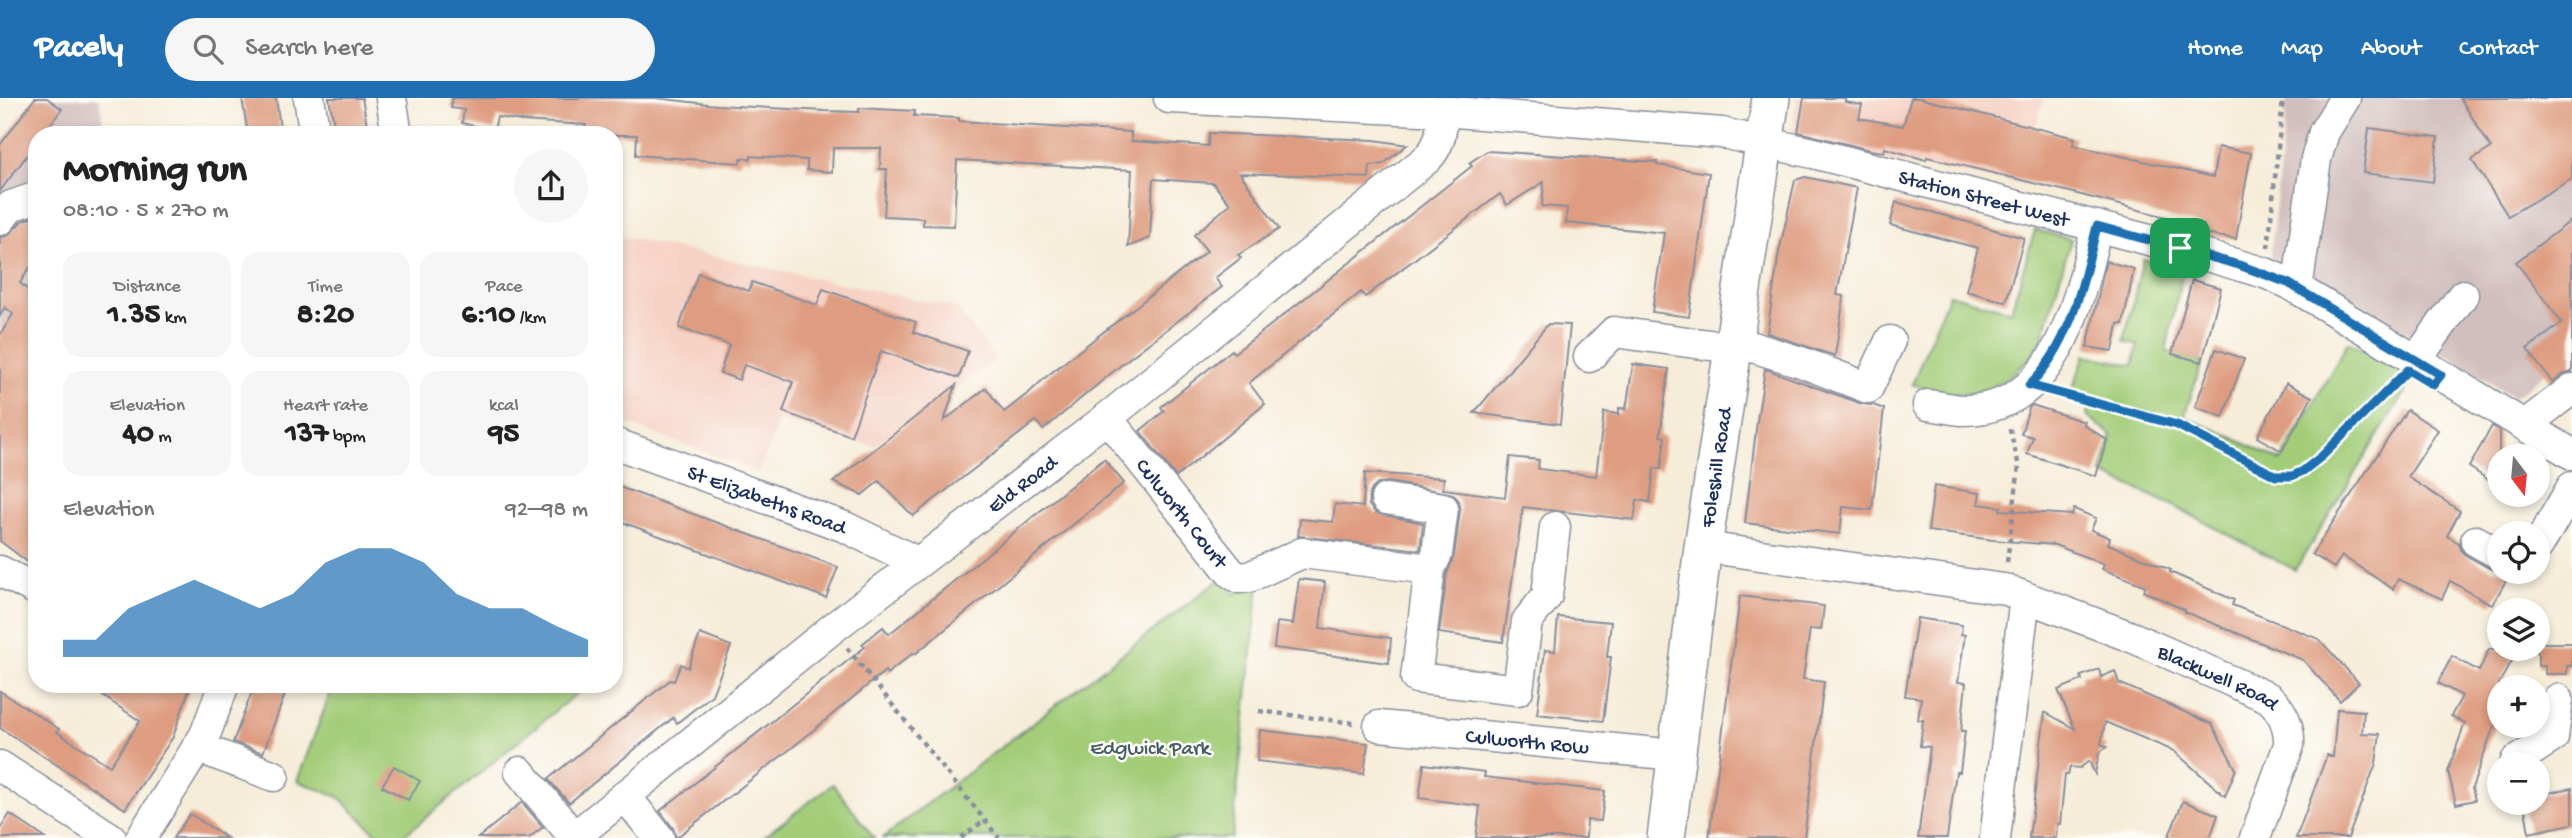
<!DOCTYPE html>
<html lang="en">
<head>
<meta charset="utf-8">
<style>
	body { margin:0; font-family:"Gochi Hand",sans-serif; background:#f6f6f6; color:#222; height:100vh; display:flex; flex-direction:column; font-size:26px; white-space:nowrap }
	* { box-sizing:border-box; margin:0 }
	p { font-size:23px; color:#767676 }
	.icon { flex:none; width:38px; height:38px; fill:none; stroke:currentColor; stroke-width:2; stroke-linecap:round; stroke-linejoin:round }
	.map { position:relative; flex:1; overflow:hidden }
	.side { position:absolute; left:28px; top:28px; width:595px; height:567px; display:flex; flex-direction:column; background:#fff; border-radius:28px; box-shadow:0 4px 10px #0003 }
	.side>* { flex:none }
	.needle { width:46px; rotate:164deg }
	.tools { position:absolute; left:2487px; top:346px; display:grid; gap:14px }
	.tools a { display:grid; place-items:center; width:63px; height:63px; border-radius:50%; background:#fff; box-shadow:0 4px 10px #0003; font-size:35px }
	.pin { position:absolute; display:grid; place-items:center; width:60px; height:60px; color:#fff; margin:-30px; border-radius:14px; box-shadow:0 4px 10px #0006 }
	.round { display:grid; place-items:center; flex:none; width:74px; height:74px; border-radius:37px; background:#f6f6f6 }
	.headline { display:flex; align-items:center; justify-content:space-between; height:119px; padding:0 35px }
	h1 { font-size:38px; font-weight:700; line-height:52px }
	.stats { display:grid; grid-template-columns:repeat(3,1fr); gap:10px; height:119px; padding:7px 35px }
	.stats div { display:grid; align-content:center; border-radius:18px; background:#f6f6f6; text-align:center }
	.stats b { font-size:30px; font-weight:700 }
	.stats small { font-size:19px; font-weight:400 }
	.stats p { font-size:19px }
	.chart { height:196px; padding:14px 35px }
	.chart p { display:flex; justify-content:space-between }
	.chart svg { width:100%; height:126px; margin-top:7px; fill:#1f6fb2; opacity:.7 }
	header { display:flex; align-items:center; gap:42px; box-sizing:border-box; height:98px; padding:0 35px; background:#1f6fb2; color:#fff }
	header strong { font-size:33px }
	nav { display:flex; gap:38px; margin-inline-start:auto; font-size:24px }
	.search { width:490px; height:63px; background:#f6f6f6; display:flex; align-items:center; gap:18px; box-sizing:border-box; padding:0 24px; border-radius:38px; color:#767676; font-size:26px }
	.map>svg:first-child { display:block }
	.built { fill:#f6d2c4 }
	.industrial { fill:#d1bfbe }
	.green { fill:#a3cd79; stroke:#5f7e6c; stroke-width:2 }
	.building { fill:#de9c80 }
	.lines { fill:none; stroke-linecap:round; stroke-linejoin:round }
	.minor-casing { stroke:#888e9c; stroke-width:33 }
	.major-casing { stroke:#888e9c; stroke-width:40 }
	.path { stroke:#888e9c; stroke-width:4.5; stroke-dasharray:5 5; stroke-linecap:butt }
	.minor { stroke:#fff; stroke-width:30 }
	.major { stroke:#fff; stroke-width:37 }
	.route-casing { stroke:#fff; stroke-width:14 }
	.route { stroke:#1f6fb2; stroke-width:9 }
	.labels { text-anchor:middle; stroke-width:5; stroke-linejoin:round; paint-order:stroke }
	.street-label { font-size:21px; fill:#1b2f5e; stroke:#fdfcf7 }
	.park-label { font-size:21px; fill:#445e66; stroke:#fdfcf7 }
</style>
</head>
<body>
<header>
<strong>Pacely</strong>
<div class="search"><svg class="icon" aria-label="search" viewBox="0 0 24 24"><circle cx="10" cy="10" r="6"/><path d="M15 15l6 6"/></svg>Search here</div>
<nav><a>Home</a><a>Map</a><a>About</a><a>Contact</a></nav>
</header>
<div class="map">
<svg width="2572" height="740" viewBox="0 0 2572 740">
	<rect width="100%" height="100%" fill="#fdfcf7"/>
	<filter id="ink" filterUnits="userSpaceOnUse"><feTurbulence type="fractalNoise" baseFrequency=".0143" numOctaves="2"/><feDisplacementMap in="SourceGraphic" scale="14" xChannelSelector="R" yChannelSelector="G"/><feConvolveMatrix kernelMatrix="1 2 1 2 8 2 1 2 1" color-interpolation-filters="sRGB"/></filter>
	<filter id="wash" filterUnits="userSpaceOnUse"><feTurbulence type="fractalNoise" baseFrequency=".00686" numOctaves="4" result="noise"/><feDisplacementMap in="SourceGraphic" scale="28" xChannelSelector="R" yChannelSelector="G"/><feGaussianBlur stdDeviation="1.57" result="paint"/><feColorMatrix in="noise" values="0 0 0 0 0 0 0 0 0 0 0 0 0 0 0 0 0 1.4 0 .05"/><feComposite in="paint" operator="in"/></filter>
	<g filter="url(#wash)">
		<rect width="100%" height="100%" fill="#f6edd9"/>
		<g class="built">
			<polygon points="1797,0 2044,0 2020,85 1893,63 1792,34"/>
			<polygon points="614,137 957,210 996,262 874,348 779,322 759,374 614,321"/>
		</g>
		<g class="industrial">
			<polygon points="34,0 99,0 105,37 37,37 37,304 0,361 0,47"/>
			<polygon points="2287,0 2572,0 2572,255 2514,299 2328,186 2299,172 2270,162"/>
		</g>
		<g class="green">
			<polygon points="2035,132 2071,141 2042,242 2029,261 2010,278 1990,290 1974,295 1945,296 1912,286 1949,196 2011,213"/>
			<polygon points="2143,161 2183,172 2166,253 2202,264 2184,319 2225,336 2281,363 2348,244 2412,282 2295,472 2174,408 2102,376 2112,337 2087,318 2088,305 2069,300 2085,257 2133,267 2138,247 2124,243"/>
			<polygon points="1220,481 1233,496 1259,487 1232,740 883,740"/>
			<polygon points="334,586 588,586 401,740 381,740 339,699 297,683"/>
			<polygon points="833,686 874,740 762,740"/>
		</g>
		<g id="blocks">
			<g class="building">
				<polygon points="35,0 47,0 62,11 42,37 37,37 37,44 0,93 0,47"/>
				<polygon points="242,0 276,0 281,37 248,37"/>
				<polygon points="329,0 362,0 369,37 336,37"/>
				<polygon points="452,0 655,0 717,7 824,13 859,14 859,10 915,13 914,18 959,20 959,23 1131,34 1131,43 1208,48 1209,35 1374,42 1407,47 1383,66 1370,68 1369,80 1240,75 1279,131 1238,157 1241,160 1215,180 1222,189 1127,262 1043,332 1036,323 913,418 879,383 862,397 833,384 956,287 944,323 986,290 1004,314 1031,293 1047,278 1207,153 1194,137 1230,106 1213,85 1153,81 1150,140 1128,149 1132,72 957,62 954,128 923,127 923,120 884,118 887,71 880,71 881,50 833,50 832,74 807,72 807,62 751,58 751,61 741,60 740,65 636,57 637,37 586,37 586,27 521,23 497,19 494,32 462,25 464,12 451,10"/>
				<polygon points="1804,0 1845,0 1845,4 1862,7 1859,20 1903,28 1911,0 1919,0 2075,40 2073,47 2213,79 2218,49 2251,55 2236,141 2203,136 2204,127 2166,119 2066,93 1927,59 1926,62 1885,50 1884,54 1870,52 1798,34"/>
				<polygon points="2460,0 2572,0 2572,81 2508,118 2472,62 2491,50"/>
				<polygon points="2369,30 2438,39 2433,84 2363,75"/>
				<polygon points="1487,53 1657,64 1657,67 1709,75 1689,219 1652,214 1664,135 1566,125 1567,110 1542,108 1544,84 1507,107 1500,96 1365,199 1361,194 1249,285 1265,306 1176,379 1140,333 1164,313 1161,309 1232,252 1234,255 1262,234 1472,68 1469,65"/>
				<polygon points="1805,79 1857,90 1837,197 1844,198 1835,258 1767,235 1779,154 1795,82"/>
				<polygon points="1896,104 2024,140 2006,204 1966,193 1978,150 1890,127"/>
				<polygon points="30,120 37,124 37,158 20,185 37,199 37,471 0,443 0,237 13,216 5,209 0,218 0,139 7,138 22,123"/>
				<polygon points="2572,122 2572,274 2562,277 2552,284 2527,251 2562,225 2516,164"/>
				<polygon points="2106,163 2134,171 2123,226 2118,226 2113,253 2087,249"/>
				<polygon points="698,175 749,193 752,184 817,207 823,191 916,224 913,234 968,253 959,280 881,253 851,338 783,314 793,284 744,267 739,282 720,275 729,247 679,230"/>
				<polygon points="2192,182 2221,190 2202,264 2172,256"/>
				<polygon points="1548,226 1570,227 1560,326 1474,315"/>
				<polygon points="2216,251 2244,261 2223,319 2195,309"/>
				<polygon points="1633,266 1669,271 1660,338 1665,339 1661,371 1654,370 1650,404 1637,402 1634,422 1523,409 1503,544 1439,535 1447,476 1454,458 1460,412 1459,403 1453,396 1389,384 1379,385 1372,391 1369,398 1369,407 1376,415 1423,425 1420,452 1298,438 1300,421 1333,424 1335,406 1363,409 1365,375 1444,380 1443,391 1505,399 1510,359 1539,362 1538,371 1596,378 1604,314 1619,316 1619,310 1626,311"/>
				<polygon points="1765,271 1862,306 1873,307 1884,311 1872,412 1843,409 1840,436 1745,425 1757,323"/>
				<polygon points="2286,285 2312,299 2282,353 2257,339"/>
				<polygon points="2032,307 2085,324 2084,327 2107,342 2096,378 2027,356 2033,339 2021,336 2029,310"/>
				<polygon points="2407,312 2438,332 2408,379 2460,413 2447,438 2459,445 2461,452 2467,458 2491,471 2511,474 2492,507 2450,483 2442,501 2398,481 2393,491 2342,458 2334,470 2312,456"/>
				<polygon points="2492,328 2499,332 2499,389 2469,369"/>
				<polygon points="1104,361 1124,385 915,556 913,555 887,576 885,573 793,649 676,740 673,730 660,713 865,549 862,546 883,529 889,536"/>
				<polygon points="614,387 838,469 826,500 614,421"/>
				<polygon points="1934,388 1980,395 1978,406 2001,409 2000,412 2072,417 2074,411 2096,420 2091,432 2110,440 2108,446 2171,472 2170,474 2234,502 2232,507 2319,541 2359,585 2340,603 2303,562 2185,514 2185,512 2143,493 2146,488 2102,471 2104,466 2055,447 1993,442 1928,433"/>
				<polygon points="1299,481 1325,484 1320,530 1391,540 1389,565 1274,550 1277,524 1293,526"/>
				<polygon points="1740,498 1824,508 1821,532 1810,531 1803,581 1824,584 1804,740 1709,740"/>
				<polygon points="1558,519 1611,524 1607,559 1611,559 1603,623 1537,616 1545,552 1555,553"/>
				<polygon points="1917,520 1962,527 1961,536 1965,537 1958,584 1966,585 1961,633 1965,633 1960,674 1956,674 1947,740 1918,740 1930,649 1920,648 1923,622 1918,622 1921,600 1905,598"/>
				<polygon points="700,536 731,548 712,597 677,625 673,620 569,705 548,681 670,582 674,583 681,566 688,570"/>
				<polygon points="2538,545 2572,545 2572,568 2567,568 2567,576 2545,576 2545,568 2538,568"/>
				<polygon points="2489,551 2519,551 2499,585 2499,620 2491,636 2472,690 2475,702 2456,706 2448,673 2465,625 2451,618 2462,598 2438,585 2452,558 2479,573"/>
				<polygon points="2099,571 2101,579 2115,573 2119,585 2212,626 2236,671 2225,698 2174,653 2105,624 2101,646 2107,649 2099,655 2095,676 2089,663 2080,670 2070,669 2068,677 2065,677 2060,726 2057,726 2056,740 2029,740 2045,614 2075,631 2058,592 2082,582 2081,578"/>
				<polygon points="85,586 191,586 173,639 125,711 0,630 0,593 59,631 57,634 110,668 140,623"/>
				<polygon points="255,586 289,586 263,655 233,644"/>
				<polygon points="2337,611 2364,613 2362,635 2380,636 2376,665 2348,740 2296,740 2327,657 2333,659"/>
				<polygon points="1260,632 1368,645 1364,676 1257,663"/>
				<polygon points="1424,666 1485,674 1484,679 1605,693 1601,723 1587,722 1586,740 1476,740 1480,708 1419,700"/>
				<polygon points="394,668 420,683 408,702 382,688"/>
				<polygon points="2572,690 2572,726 2529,735 2524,705 2538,705 2538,697"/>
				<polygon points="2183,703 2218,717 2210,740 2168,740"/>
				<polygon points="522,704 543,729 529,740 478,740"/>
				<polygon points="10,716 45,740 0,740 0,731"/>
				<polygon points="190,716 227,740 173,740"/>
			</g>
		</g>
	</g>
	<g filter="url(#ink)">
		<use href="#blocks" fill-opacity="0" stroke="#888e9c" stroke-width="2"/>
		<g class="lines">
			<g class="minor-casing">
				<g id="minor">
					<polyline points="309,0 315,37"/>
					<polyline points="391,0 397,37"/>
					<path id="s1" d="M1169,0l273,13 280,22 91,20 367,95 85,25 23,10 284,171"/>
					<polyline points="0,122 11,108 37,99"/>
					<polyline points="2297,191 2316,61 2324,34 2345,0"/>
					<polyline points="1733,243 1801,264 1868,290 1890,243"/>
					<polyline points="1589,259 1614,234 1732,250"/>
					<polyline points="2416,262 2463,197"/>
					<path d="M1928,307c11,1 22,4 33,5 97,2 118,-111 136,-184"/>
					<path id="s2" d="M1107,320l124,155 8,5 10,-1 53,-24 128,16 -14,109 102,12 9,-69 20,-25 8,-69"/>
					<polyline points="2525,327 2572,291"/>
					<path id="s3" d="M614,345l231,84 72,35"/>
					<polyline points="1386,401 1443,410 1437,456 1430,471"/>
					<polyline points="2476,443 2499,456"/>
					<polyline points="2538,448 2572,389"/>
					<path id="s4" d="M1703,449l301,42 130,49 135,60c14,13 21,28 20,47l-34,93"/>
					<polyline points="0,473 37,492"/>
					<path id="s5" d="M1379,628l297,29"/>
					<polyline points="197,649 274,678"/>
					<polyline points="2516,663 2553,639 2558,601"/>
					<polyline points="0,668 111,740"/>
					<polyline points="520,674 574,739"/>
					<polyline points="625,698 659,740"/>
					<polyline points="141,740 205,637 224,586"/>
					<path id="s6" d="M573,740l260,-210 274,-210 321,-260c13,-15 14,-27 14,-47"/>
					<polyline points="1995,740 2025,499"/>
				</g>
			</g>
			<g class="major-casing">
				<g id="major">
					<path id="s7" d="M1666,740l37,-291 68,-449"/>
				</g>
			</g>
			<g class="path">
				<polyline points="2268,150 2283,0"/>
				<polyline points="2057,294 2177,327 2276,378 2292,378 2303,373 2322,358 2400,281"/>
				<polyline points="2007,464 2019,368 2009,328"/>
				<polyline points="847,550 999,740"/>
				<polyline points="1259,613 1354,625"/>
				<polyline points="961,740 985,722"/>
			</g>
			<use href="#minor" class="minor"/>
			<use href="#major" class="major"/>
		</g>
	</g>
	<g class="lines" filter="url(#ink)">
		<g class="route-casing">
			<path id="route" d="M2097,128l142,39 49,18 153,92 -8,10 -25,-15 -86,86 -19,15 -11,5h-16l-99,-51 -148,-40c43,-41 54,-103 68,-159z"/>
		</g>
		<use href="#route" class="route"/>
	</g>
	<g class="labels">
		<g class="street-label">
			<text dy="7" stroke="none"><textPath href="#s1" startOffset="824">Station Street West</textPath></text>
			<text dy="7" stroke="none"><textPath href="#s7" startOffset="374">Foleshill Road</textPath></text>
			<text dy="7" stroke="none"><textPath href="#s6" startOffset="572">Eld Road</textPath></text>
			<text dy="7" stroke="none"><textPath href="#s3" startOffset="163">St Elizabeths Road</textPath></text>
			<text dy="7" stroke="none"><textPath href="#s2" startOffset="121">Culworth Court</textPath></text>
			<text dy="7" stroke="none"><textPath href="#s4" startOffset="536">Blackwell Road</textPath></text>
			<text dy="7" stroke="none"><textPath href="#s5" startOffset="149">Culworth Row</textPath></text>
		</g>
		<g class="park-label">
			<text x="1150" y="656">Edgwick Park</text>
		</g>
	</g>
</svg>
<div class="tools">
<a><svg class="needle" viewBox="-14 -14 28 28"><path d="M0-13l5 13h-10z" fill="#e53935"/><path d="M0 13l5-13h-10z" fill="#767676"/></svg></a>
<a><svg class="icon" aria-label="locate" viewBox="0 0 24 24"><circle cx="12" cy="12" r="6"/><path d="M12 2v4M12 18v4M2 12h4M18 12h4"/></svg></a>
<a><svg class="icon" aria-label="layers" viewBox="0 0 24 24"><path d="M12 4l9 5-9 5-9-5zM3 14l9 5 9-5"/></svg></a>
<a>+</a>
<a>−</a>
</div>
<div class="pin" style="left:2180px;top:150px;background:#1e9e55"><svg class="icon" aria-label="arrive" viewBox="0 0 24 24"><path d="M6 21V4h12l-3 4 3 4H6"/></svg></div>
<section class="side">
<div class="headline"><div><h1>Morning run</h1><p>08:10 · 5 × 270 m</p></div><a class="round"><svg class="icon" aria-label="share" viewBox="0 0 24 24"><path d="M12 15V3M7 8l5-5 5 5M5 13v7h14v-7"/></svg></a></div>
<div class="stats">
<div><p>Distance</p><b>1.35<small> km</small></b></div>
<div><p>Time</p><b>8:20</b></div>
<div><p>Pace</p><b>6:10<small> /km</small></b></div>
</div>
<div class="stats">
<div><p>Elevation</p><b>40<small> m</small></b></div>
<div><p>Heart rate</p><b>137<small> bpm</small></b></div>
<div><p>kcal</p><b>95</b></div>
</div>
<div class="chart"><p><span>Elevation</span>92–98 m</p>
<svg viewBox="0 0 160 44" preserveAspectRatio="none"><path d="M0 44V38L10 38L20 27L30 22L40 17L50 22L60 27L70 22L80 11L90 6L100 6L110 11L120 22L130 27L140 27L150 33L160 38V44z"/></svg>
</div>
</section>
</div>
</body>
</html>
